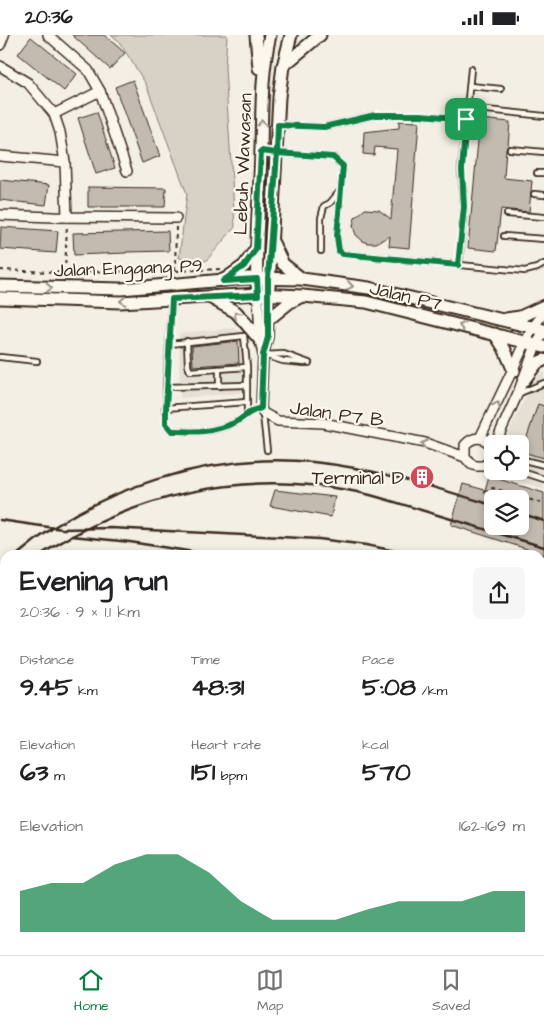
<!DOCTYPE html>
<html lang="en">
<head>
<meta charset="utf-8">
<style>
	body { margin:0; font-family:"Architects Daughter",sans-serif; background:#f6f6f6; color:#202124; height:100vh; display:flex; flex-direction:column; font-size:19px; white-space:nowrap }
	* { box-sizing:border-box; margin:0 }
	p { font-size:16px; color:#757577 }
	.icon { flex:none; width:28px; height:28px; fill:none; stroke:currentColor; stroke-width:2; stroke-linecap:round; stroke-linejoin:round }
	.map { position:relative; flex:1; overflow:hidden }
	.drawer { position:absolute; left:0px; top:515px; width:545px; height:405px; display:flex; flex-direction:column; background:#fff; border-radius:15px 15px 0 0; box-shadow:0 2px 8px #0003 }
	.drawer>* { flex:none }
	.tools { position:absolute; left:484px; top:400px; display:grid; gap:10px }
	.tools a { display:grid; place-items:center; width:45px; height:45px; border-radius:8px; background:#fff; box-shadow:0 2px 8px #0003; font-size:25px }
	.pin { position:absolute; display:grid; place-items:center; width:42px; height:42px; color:#fff; margin:-21px; border-radius:10px; box-shadow:0 2px 8px #0006 }
	.round { display:grid; place-items:center; flex:none; width:52px; height:52px; border-radius:8px; background:#f6f6f6 }
	.summary { display:flex; align-items:center; justify-content:space-between; height:85px; padding:0 20px }
	h1 { font-size:28px; font-weight:700; line-height:38px }
	.metrics { display:grid; grid-template-columns:repeat(3,1fr); gap:8px; height:85px; padding:5px 20px }
	.metrics div { display:grid; align-content:center }
	.metrics b { font-size:25px; font-weight:700 }
	.metrics small { font-size:14px; font-weight:400 }
	.metrics p { font-size:14px }
	.chart { height:140px; padding:10px 20px }
	.chart p { display:flex; justify-content:space-between }
	.chart svg { width:100%; height:90px; margin-top:5px; fill:#0b8043; opacity:.7 }
	.status { display:flex; justify-content:space-between; align-items:center; height:35px; padding:0 25px; background:#fff; direction:ltr }
	.status svg { height:14px; fill:currentColor }
	.tab-bar { display:flex; justify-content:space-around; align-items:center; height:70px; border-top:1px solid #e0e0e0; background:#fff; font-size:14px; color:#757577 }
	.tab-bar a { display:grid; justify-items:center; gap:2px }
	.tab-bar .active { color:#0b8043 }
	.map>svg:first-child { display:block }
	.built { fill:#e5dfd4 }
	.green { fill:#d8d1c6; stroke:#8a7e72 }
	.building { fill:#c3bbb0; stroke:#3b2a1e; fill-rule:evenodd }
	.lines { fill:none; stroke-linecap:round; stroke-linejoin:round }
	.service-casing { stroke:#3b2a1e; stroke-width:8 }
	.minor-casing { stroke:#3b2a1e; stroke-width:12 }
	.tertiary-casing { stroke:#3b2a1e; stroke-width:14 }
	.secondary-casing { stroke:#3b2a1e; stroke-width:15 }
	.path { stroke:#3b2a1e; stroke-width:2; stroke-dasharray:4 4; stroke-linecap:butt }
	.service { stroke:#fbf7ec; stroke-width:4.5 }
	.minor { stroke:#fbf7ec; stroke-width:9 }
	.tertiary { stroke:#fbf7ec; stroke-width:10 }
	.secondary { stroke:#fbf7ec; stroke-width:11 }
	.rail { stroke:#3b2a1e; stroke-width:2.5 }
	.path-bridge { stroke:#3b2a1e; stroke-width:2; stroke-dasharray:4 4; stroke-linecap:butt }
	.oneway { stroke:#9b9085 }
	.route-casing { stroke:#fff; stroke-width:10 }
	.route { stroke:#0b8043; stroke-width:6 }
	.labels { text-anchor:middle; stroke-width:4.5; stroke-linejoin:round; paint-order:stroke }
	.street-label { font-size:19px; fill:#3b2a1e; stroke:#fbf7ec }
	.poi-label { font-size:19px; fill:#3b2a1e; stroke:#fbf7ec; text-anchor:end }
</style>
</head>
<body>
<div class="status"><b>20:36</b><svg viewBox="0 0 49 12"><path d="M0 12V9h3v3zM5 12V6h3v6zM10 12V3h3v9zM15 12V0h3v12zM26 1h20v11H26zM47 4h2v5h-2z"/></svg></div>
<div class="map">
<svg width="544" height="920" viewBox="0 0 544 920">
	<rect width="100%" height="100%" fill="#f3efe4"/>
	<filter id="ink" filterUnits="userSpaceOnUse"><feTurbulence type="fractalNoise" baseFrequency=".02" numOctaves="2"/><feDisplacementMap in="SourceGraphic" scale="10" xChannelSelector="R" yChannelSelector="G"/><feConvolveMatrix kernelMatrix="1 2 1 2 8 2 1 2 1" color-interpolation-filters="sRGB"/></filter>
	<g filter="url(#ink)">
		<g class="built">
			<polygon points="235,293 248,301 251,357 180,363 179,298"/>
			<polygon points="542,337 544,338 544,454 490,438 492,432 492,436 520,436 520,409 503,409 535,344"/>
		</g>
		<polygon class="green" points="111,0 227,0 225,33 235,192 206,226 179,223 187,159 146,49 118,5"/>
		<g class="building">
			<polygon points="72,0 104,0 125,18 110,34"/>
			<polygon points="31,2 77,39 64,56 18,19"/>
			<polygon points="133,45 160,121 142,128 115,52"/>
			<polygon points="97,77 115,133 96,139 78,83"/>
			<polygon points="480,84 510,87 508,111 506,113 504,143 532,146 529,177 501,174 496,216 468,213"/>
			<polygon points="399,86 419,87 409,213 389,211 390,201 376,208 367,208 363,206 356,200 353,191 355,183 365,174 379,175 391,184 397,114 375,112 374,120 363,119 364,97 399,93"/>
			<polygon points="0,145 49,150 46,170 0,165"/>
			<polygon points="88,152 166,153 165,172 88,172"/>
			<polygon points="1,192 58,196 56,218 0,214"/>
			<polygon points="168,196 169,216 126,217 126,218 74,220 73,198"/>
			<polygon points="238,306 239,328 193,331 192,311"/>
			<polygon points="538,369 544,371 544,423 522,417"/>
			<path d="M489,441l55,17v62h-16l2,-5 -79,-25 12,-41 22,6zM492,464h28v27h-28z"/>
			<polygon points="275,455 335,462 331,482 270,471"/>
		</g>
		<g class="lines">
			<g class="service-casing">
				<g id="service">
					<polyline points="470,51 501,54"/>
					<polyline points="468,73 544,81"/>
					<polyline points="279,90 324,92 375,80 421,80 466,84"/>
					<polyline points="510,114 544,117"/>
					<polyline points="262,117 333,122 343,131 337,201 339,216 343,219 525,236 537,233 544,229"/>
					<polyline points="537,138 544,138"/>
					<polyline points="534,159 544,160"/>
					<polyline points="507,179 544,182"/>
					<polyline points="504,201 544,204"/>
					<polyline points="321,216 321,183 324,171 330,168 340,156"/>
					<polyline points="459,230 464,172 461,135 471,34"/>
					<path d="M172,265l-6,87v37l6,7c25,1 39,2 62,-8 11,-5 13,-12 27,-15"/>
					<polyline points="187,306 188,331 190,336 247,332"/>
					<polyline points="170,309 244,301 247,332 247,378"/>
					<polyline points="263,320 284,319 309,328"/>
					<polyline points="267,321 283,326 305,328"/>
					<polyline points="0,322 37,326"/>
					<polyline points="219,334 219,351"/>
					<polyline points="166,352 247,350"/>
					<polyline points="520,358 544,348"/>
					<polyline points="165,373 247,367"/>
					<polyline points="263,380 267,415"/>
					<polyline points="520,424 544,430"/>
					<polyline points="519,436 544,444"/>
					<polyline points="540,653 544,651"/>
					<polyline points="540,819 544,804"/>
				</g>
			</g>
			<g class="minor-casing">
				<g id="minor">
					<polyline points="48,0 88,35 100,56 127,136"/>
					<polyline points="0,10 4,0"/>
					<polyline points="0,31 28,48 54,79 60,97 65,127 67,182"/>
					<polyline points="54,79 100,56"/>
					<polyline points="0,121 65,127"/>
					<polyline points="0,180 53,182 176,183"/>
					<polyline points="258,259 260,305 263,320 261,373 263,378 278,386 323,388 425,408 465,422 471,429 476,431 483,431 488,428 492,422 492,414"/>
					<polyline points="264,317 268,302 269,259"/>
					<polyline points="480,403 533,292 544,278"/>
					<polyline points="495,409 518,358 536,310 544,297"/>
					<path d="M465,422v-12c9,-10 23,-9 27,5"/>
					<polyline points="0,615 5,620"/>
					<polyline points="0,634 5,639"/>
					<polyline points="0,660 5,655"/>
					<polyline points="0,675 5,675"/>
					<polyline points="197,915 207,920"/>
					<polyline points="287,920 288,915"/>
					<polyline points="294,920 295,915"/>
				</g>
			</g>
			<g class="tertiary-casing">
				<g id="tertiary">
					<polyline points="0,596 5,592"/>
					<polyline points="0,628 5,624"/>
					<polyline points="541,635 544,636"/>
					<polyline points="540,843 544,844"/>
					<polyline points="540,854 544,855"/>
				</g>
			</g>
			<g class="secondary-casing">
				<g id="secondary">
					<polyline points="256,0 259,33"/>
					<polyline points="283,31 320,0"/>
					<polyline points="273,208 283,229 302,244"/>
					<polyline points="224,245 244,231 256,214"/>
					<path d="M257,250c-2,-45 3,-90 4,-135 1,-38 0,-77 9,-115"/>
					<polyline points="0,251 121,254 247,243 302,244 369,253 544,295"/>
					<polyline points="269,252 279,62 283,31 291,0"/>
					<polyline points="0,263 120,267 258,259 303,261 366,267 544,312"/>
					<polyline points="211,263 236,277 260,305"/>
					<polyline points="269,284 290,267 302,261"/>
					<polyline points="506,284 520,282 544,271"/>
					<polyline points="495,299 504,313 514,336"/>
					<polyline points="524,345 537,328 544,325"/>
				</g>
			</g>
			<g class="path">
				<polyline points="0,235 53,237 175,236 222,234"/>
				<polyline points="175,236 176,191"/>
				<polyline points="65,237 67,190"/>
				<polyline points="484,457 493,453 544,469"/>
			</g>
			<use href="#service" class="service"/>
			<use href="#minor" class="minor"/>
			<use href="#tertiary" class="tertiary"/>
			<use href="#secondary" class="secondary"/>
			<g class="rail">
				<polyline points="520,478 544,486"/>
				<polyline points="0,485 62,494 111,493 319,504 366,510 415,520"/>
				<polyline points="72,501 130,507 213,520"/>
				<path d="M17,520c78,-67 193,-103 296,-93 61,6 121,25 179,43"/>
				<path d="M40,520c95,-60 196,-85 307,-65 25,4 50,13 74,20 41,12 82,25 123,37"/>
				<polyline points="0,535 5,530"/>
				<polyline points="0,550 5,546"/>
				<polyline points="540,605 544,606"/>
			</g>
			<polyline class="path-bridge" points="540,564 544,550"/>
		</g>
		<defs><path id="oneway-chevron" d="M-2-3.5L2.5 0L-2 3.5" fill="none" stroke-width="1.6" stroke-linecap="round" stroke-linejoin="round" transform="scale(1.25)"/></defs>
		<g class="oneway">
			<use href="#oneway-chevron" transform="translate(262 88) rotate(-89)"/>
			<use href="#oneway-chevron" transform="translate(350 251) rotate(8)"/>
			<use href="#oneway-chevron" transform="translate(49 253) rotate(2)"/>
			<use href="#oneway-chevron" transform="translate(123 266) rotate(178)"/>
			<use href="#oneway-chevron" transform="translate(237 280) rotate(-137)"/>
			<use href="#oneway-chevron" transform="translate(462 291) rotate(-166)"/>
			<use href="#oneway-chevron" transform="translate(497 370) rotate(-63)"/>
			<use href="#oneway-chevron" transform="translate(424 409) rotate(-166)"/>
		</g>
	</g>
	<g class="lines" filter="url(#ink)">
		<g class="route-casing">
			<path id="route" d="M466,84l-45,-4h-46l-51,12 -46,-2 -1,28 -16,-2 -5,98 -12,17 -21,15 34,-2 1,16 -86,4 -6,110v15l6,7c25,1 38,2 62,-8 11,-5 13,-12 27,-15l2,-53 5,-18v-58l9,-126 56,4 10,9 -6,70 2,15 4,3 115,11 6,-58 -2,-37 4,-51"/>
		</g>
		<use href="#route" class="route"/>
	</g>
	<defs>
		<g id="building-disc" transform="scale(1.25)"><circle r="9.5" fill="#d1495b" stroke="#fbf7ec"/><path d="M-4-6H4V6H1V3H-1V6H-4ZM-2.5-4.3h1.7v1.8h-1.7ZM.8-4.3h1.7v1.8H.8ZM-2.5-1h1.7V.8h-1.7ZM.8-1h1.7V.8H.8Z" fill="#fff"/></g>
	</defs>
	<g fill-rule="evenodd">
		<use href="#building-disc" x="422" y="442"/>
	</g>
	<g class="labels">
		<g class="street-label">
			<text transform="translate(242 129) rotate(-88)" y="7">Lebuh Wawasan</text>
			<text transform="translate(128 232) rotate(-2)" y="7">Jalan Enggang P9</text>
			<text transform="translate(406 260) rotate(13)" y="7">Jalan P7</text>
			<text transform="translate(337 378) rotate(8)" y="7">Jalan P7 B</text>
		</g>
		<g class="poi-label">
			<text x="404" y="449">Terminal D</text>
		</g>
	</g>
</svg>
<div class="tools">
<a><svg class="icon" aria-label="locate" viewBox="0 0 24 24"><circle cx="12" cy="12" r="6"/><path d="M12 2v4M12 18v4M2 12h4M18 12h4"/></svg></a>
<a><svg class="icon" aria-label="layers" viewBox="0 0 24 24"><path d="M12 4l9 5-9 5-9-5zM3 14l9 5 9-5"/></svg></a>
</div>
<div class="pin" style="left:466px;top:84px;background:#1e9e55"><svg class="icon" aria-label="arrive" viewBox="0 0 24 24"><path d="M6 21V4h12l-3 4 3 4H6"/></svg></div>
<section class="drawer">
<div class="summary"><div><h1>Evening run</h1><p>20:36 · 9 × 1.1 km</p></div><a class="round"><svg class="icon" aria-label="share" viewBox="0 0 24 24"><path d="M12 15V3M7 8l5-5 5 5M5 13v7h14v-7"/></svg></a></div>
<div class="metrics">
<div><p>Distance</p><b>9.45<small> km</small></b></div>
<div><p>Time</p><b>48:31</b></div>
<div><p>Pace</p><b>5:08<small> /km</small></b></div>
</div>
<div class="metrics">
<div><p>Elevation</p><b>63<small> m</small></b></div>
<div><p>Heart rate</p><b>151<small> bpm</small></b></div>
<div><p>kcal</p><b>570</b></div>
</div>
<div class="chart"><p><span>Elevation</span>162–169 m</p>
<svg viewBox="0 0 160 44" preserveAspectRatio="none"><path d="M0 44V24L10 20L20 20L30 11L40 6L50 6L60 15L70 29L80 38L90 38L100 38L110 33L120 29L130 29L140 29L150 24L160 24V44z"/></svg>
</div>
</section>
</div>
<nav class="tab-bar">
<a class="active"><svg class="icon" aria-label="home" viewBox="0 0 24 24"><path d="M3 11l9-7 9 7M6 9v11h12V9"/></svg>Home</a>
<a><svg class="icon" aria-label="map" viewBox="0 0 24 24"><path d="M3 6l6-2 6 2 6-2v14l-6 2-6-2-6 2zM9 4v14M15 6v14"/></svg>Map</a>
<a><svg class="icon" aria-label="saved" viewBox="0 0 24 24"><path d="M7 4h10v16l-5-4-5 4z"/></svg>Saved</a>
</nav>
</body>
</html>
